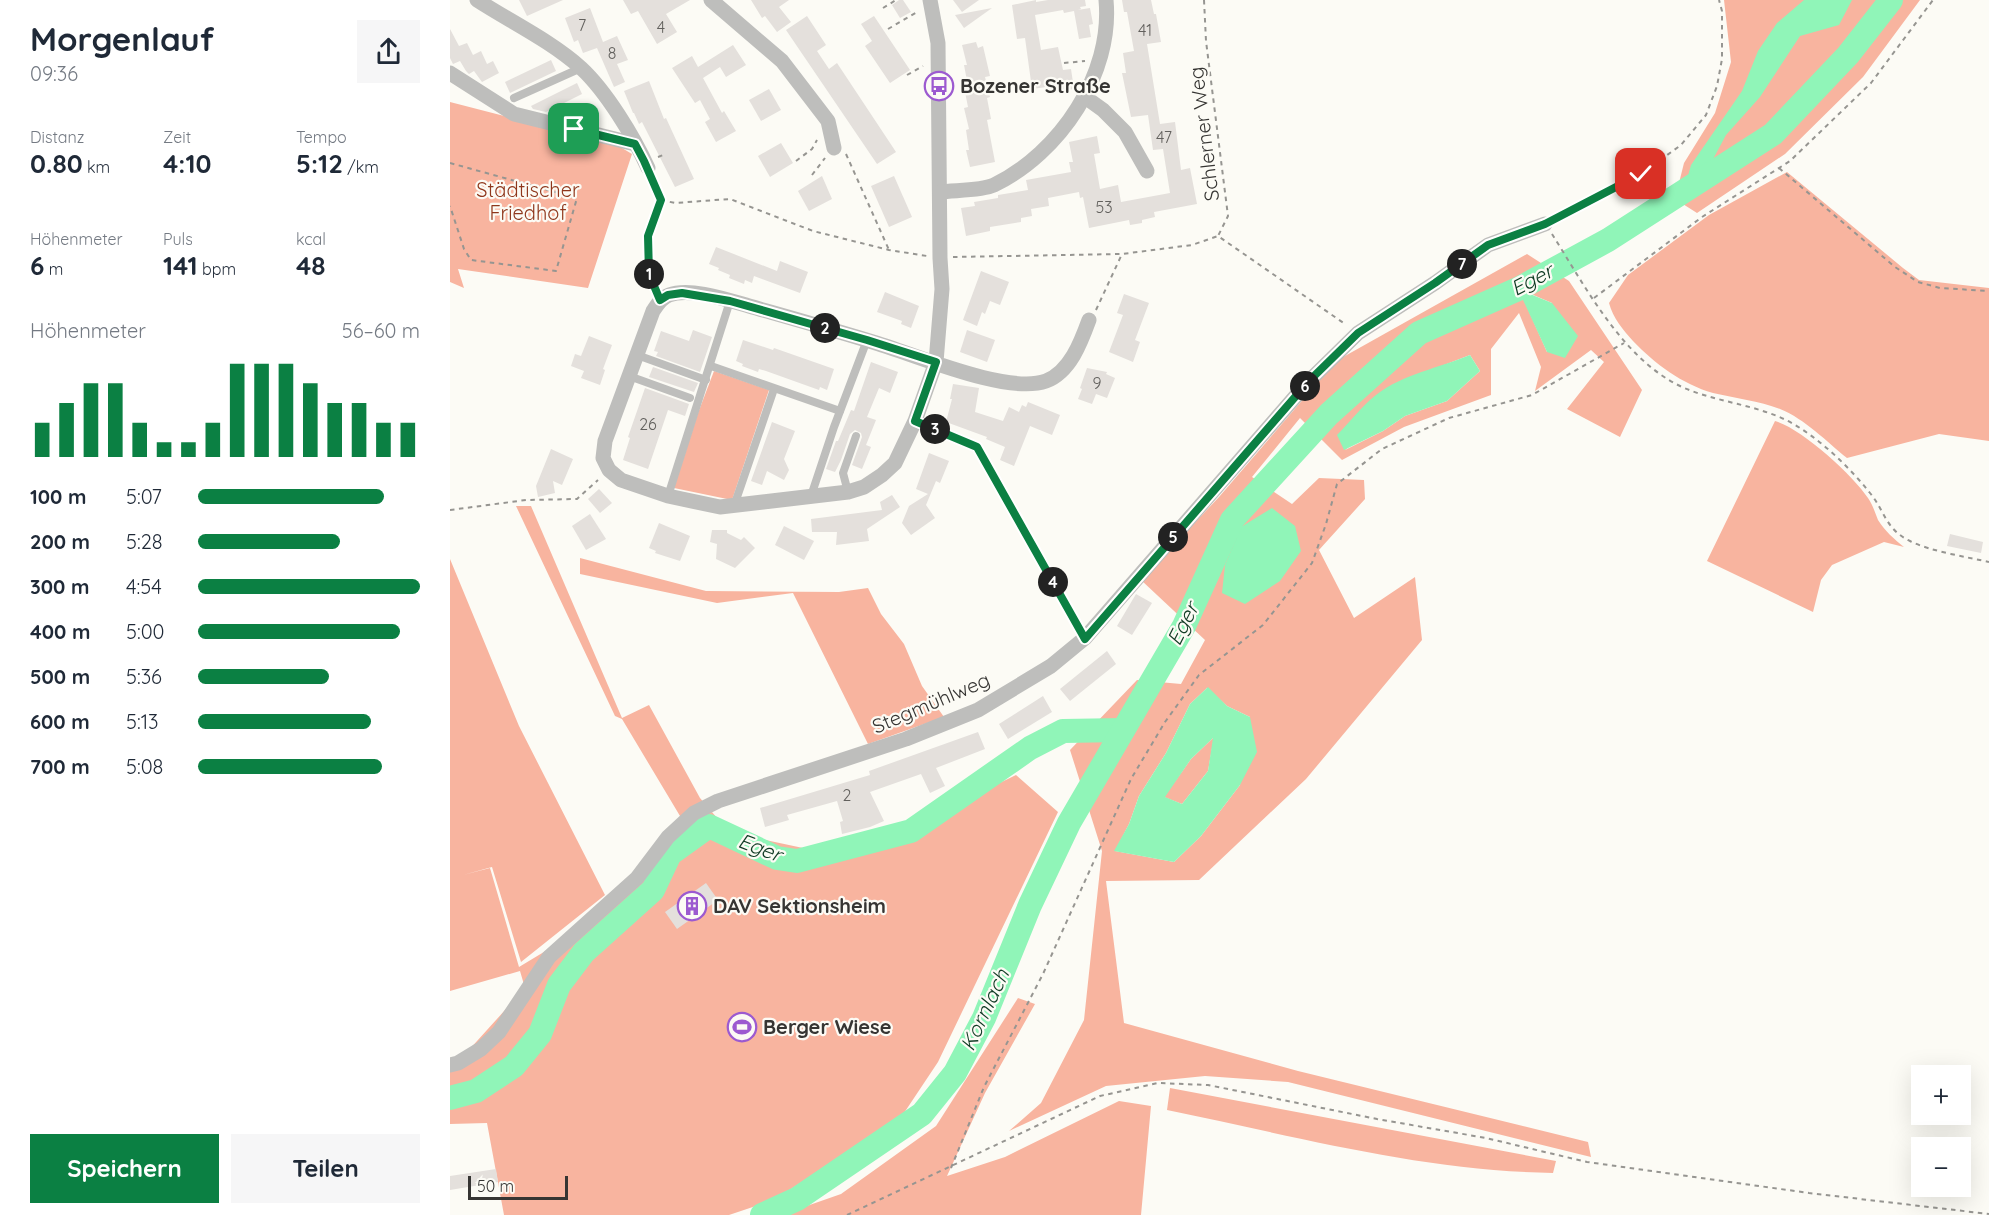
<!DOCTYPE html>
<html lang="de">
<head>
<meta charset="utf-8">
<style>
	body { margin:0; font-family:Quicksand,sans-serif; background:#f6f6f7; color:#1f2937; height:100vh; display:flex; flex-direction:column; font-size:22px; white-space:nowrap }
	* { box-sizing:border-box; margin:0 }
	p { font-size:20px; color:#747a83 }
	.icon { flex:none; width:33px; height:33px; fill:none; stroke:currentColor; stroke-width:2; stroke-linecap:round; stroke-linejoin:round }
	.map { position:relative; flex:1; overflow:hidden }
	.panel { display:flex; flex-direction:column; background:#fff; width:450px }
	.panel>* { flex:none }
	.buttons { position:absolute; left:1461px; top:1065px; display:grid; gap:12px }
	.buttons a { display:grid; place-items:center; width:60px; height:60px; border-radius:0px; background:#fff; box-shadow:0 6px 24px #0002; font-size:30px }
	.scale { position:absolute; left:18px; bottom:15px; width:100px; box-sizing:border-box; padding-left:6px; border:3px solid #363533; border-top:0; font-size:16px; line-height:21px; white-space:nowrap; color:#363533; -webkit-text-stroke:4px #fcfbf5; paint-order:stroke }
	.pin { position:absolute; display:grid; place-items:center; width:51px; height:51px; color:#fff; margin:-26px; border-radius:12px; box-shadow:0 3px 9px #0006 }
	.km { position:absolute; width:30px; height:30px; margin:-15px; border-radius:50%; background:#222; color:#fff; font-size:16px; line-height:30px; text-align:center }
	.round { display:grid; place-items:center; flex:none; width:63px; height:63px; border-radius:0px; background:#f6f6f7 }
	.head { display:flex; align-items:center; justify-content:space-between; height:102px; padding:0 30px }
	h1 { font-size:33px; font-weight:700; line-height:45px }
	.figures { display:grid; grid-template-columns:repeat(3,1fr); gap:9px; height:102px; padding:6px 30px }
	.figures div { display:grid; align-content:center }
	.figures b { font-size:26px; font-weight:700 }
	.figures small { font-size:16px; font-weight:400 }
	.figures p { font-size:16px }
	.chart { height:168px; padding:12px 30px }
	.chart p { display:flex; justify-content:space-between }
	.chart svg { width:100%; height:108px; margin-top:6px; stroke:#0b8043; stroke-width:6 }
	.button { display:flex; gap:12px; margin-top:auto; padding:12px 30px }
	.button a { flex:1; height:69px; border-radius:0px; background:#0b8043; color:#fff; font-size:24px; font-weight:700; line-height:69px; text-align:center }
	.button a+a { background:#f6f6f7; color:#1f2937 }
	ul { padding:0 30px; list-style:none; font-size:20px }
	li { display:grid; grid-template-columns:96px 72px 1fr; align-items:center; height:45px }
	li i { height:15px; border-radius:8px; background:#0b8043 }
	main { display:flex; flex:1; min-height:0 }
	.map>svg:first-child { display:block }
	.green { fill:#f8b49f; fill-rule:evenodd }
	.water { fill:#90f5b8; fill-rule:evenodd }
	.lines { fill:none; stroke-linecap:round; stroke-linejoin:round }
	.river { stroke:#90f5b8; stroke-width:24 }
	.building { fill:#e4e0dc }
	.path { stroke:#969591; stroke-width:2; stroke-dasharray:4.5 4.5; stroke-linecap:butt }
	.lane { stroke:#bebebc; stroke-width:8 }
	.street { stroke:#bebebc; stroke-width:15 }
	.route-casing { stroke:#fff; stroke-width:12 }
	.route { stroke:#0b8043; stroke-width:8 }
	.labels { text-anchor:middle; stroke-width:4.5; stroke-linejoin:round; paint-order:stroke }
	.number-label { font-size:16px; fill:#62605d }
	.poi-label { font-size:20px; font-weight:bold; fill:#363533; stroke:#fcfbf5; text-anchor:start }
	.street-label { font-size:20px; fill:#363533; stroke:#fcfbf5 }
	.park-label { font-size:20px; fill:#8f371c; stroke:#fcfbf5 }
	.water-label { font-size:21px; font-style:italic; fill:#0f3a23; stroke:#fcfbf5 }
</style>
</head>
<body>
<main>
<section class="panel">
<div class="head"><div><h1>Morgenlauf</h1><p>09:36</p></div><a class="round"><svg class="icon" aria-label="share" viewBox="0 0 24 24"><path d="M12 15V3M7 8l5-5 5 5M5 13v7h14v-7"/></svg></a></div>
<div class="figures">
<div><p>Distanz</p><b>0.80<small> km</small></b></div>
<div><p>Zeit</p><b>4:10</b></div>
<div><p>Tempo</p><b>5:12<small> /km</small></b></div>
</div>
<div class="figures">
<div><p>Höhenmeter</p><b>6<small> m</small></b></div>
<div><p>Puls</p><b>141<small> bpm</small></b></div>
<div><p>kcal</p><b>48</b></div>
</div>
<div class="chart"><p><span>Höhenmeter</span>56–60 m</p>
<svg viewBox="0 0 160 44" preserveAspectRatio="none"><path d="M5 44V30M15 44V22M25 44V14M35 44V14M45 44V30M55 44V38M65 44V38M75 44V30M85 44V6M95 44V6M105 44V6M115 44V14M125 44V22M135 44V22M145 44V30M155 44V30"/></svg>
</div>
<ul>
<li><b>100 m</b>5:07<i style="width:84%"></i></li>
<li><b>200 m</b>5:28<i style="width:64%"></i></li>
<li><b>300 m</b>4:54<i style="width:100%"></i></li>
<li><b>400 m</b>5:00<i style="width:91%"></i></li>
<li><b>500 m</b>5:36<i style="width:59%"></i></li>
<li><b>600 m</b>5:13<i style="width:78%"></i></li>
<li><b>700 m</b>5:08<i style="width:83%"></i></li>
</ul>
<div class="button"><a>Speichern</a><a>Teilen</a></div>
</section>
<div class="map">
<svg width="1539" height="1215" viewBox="0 0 1539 1215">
	<rect width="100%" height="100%" fill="#fcfbf5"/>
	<g class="green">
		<polygon points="1274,0 1470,0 1413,77 1335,154 1247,213 1225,199 1234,163 1265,113 1281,62"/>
		<polygon points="0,102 167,145 182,154 138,288 8,269 14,288 0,282"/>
		<path d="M1337,172l116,96 16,12 70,8v153l-50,-7 -92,24c-20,-16 -42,-39 -67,-49 -21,-8 -45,-11 -67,-16 -31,-9 -58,-29 -80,-52 -10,-11 -20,-23 -24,-38l19,-28 81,-60z"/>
		<path d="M1077,254l42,27 73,109 -22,47 -53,-28 37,-47 -13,-12 -56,41 6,-24 -22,-54 -28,36v46l-87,32 -62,33 -42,-42 -48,59 40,27 27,-26 45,2 1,19 -46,51 35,68 61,-41 7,63 -116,139 -107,101 -93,1 18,142 174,48 290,71 3,15 -303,-75 -83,-6 -99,10 -97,45 32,-28 43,-83 18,-169 -32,-101 67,-70 44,4 24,-44 -64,-60 78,-83 117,-136zM1069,289l33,14 -5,49zM1020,355l10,16 -33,30 -42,15 -22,15 -38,19 94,-83zM757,688l20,18 23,11 -10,68 -39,51 -27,26 -59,-11 14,-27 10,-28 27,-43 24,-49z"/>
		<polygon points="264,371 319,390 282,500 224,488 248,413"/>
		<path d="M1325,421c26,7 78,54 93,77 5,7 7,15 10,22 7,11 16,19 26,27l-20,-5 -52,23 -11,15 -8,32 -106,-51z"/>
		<polygon points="66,506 81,506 172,718 199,705 250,798 279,832 367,851 459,827 566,775 608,812 488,1062 452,1116 341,1189 315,1203 279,1215 54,1215 37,1123 0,1124 0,1064 8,1062 75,988 70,971 0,991 0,559 69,726 155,895 71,962 42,867 13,875 40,868 69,967 137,926 200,875 233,821 172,719 165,716"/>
		<polygon points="130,558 256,591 389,592 418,588 431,614 454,644 472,686 494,717 418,744 343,593 267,603 130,574"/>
		<polygon points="764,737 758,771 732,804 714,797 741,759"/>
		<polygon points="568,998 585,1004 535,1093 497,1176 555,1157 669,1101 701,1106 691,1215 331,1215 391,1194 486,1126"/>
		<path d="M720,1088l386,73 -3,12c-130,-2 -259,-37 -386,-63z"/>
	</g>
	<g class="water">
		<polygon points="1354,0 1402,0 1389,25 1350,36 1310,97 1276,135 1254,176 1234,190 1241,165 1292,91 1308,51 1327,23"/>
		<polygon points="1068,289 1102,303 1128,336 1115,358 1097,352"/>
		<path d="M1020,355l10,16 -33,30 -42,15 -22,15 -39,19 -7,-15c13,-13 25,-29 39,-40 27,-21 63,-27 94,-40z"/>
		<polygon points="822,508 845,526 851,551 830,581 795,604 772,593 775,565 791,527"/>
		<path d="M758,687l19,19 23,11 7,35 -17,33 -39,51 -27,26 -60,-11 15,-27 10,-28 27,-43 24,-49zM763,738l-5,33 -26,33 -17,-7 26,-38z"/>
	</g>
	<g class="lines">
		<g class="river">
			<polyline points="0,1098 26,1091 64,1066 90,1034 109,985 134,952 203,890 220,854 259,826 327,858 347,861 461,831 580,748 613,731 673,730"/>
			<polyline points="312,1215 347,1199 472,1114 505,1073 534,1018 580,905 619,823 734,626 782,520 879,414 969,333 1068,289 1158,240 1323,134 1398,55 1441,0"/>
		</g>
	</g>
	<g class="building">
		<polygon points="69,0 113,0 77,16"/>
		<polygon points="173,0 240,0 216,14 227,32 207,44 188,11 181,14"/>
		<polygon points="301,0 339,0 329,7 341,22 327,32 315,16 312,18"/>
		<polygon points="449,0 453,0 461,12 450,18 442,5"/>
		<polygon points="503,0 529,0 512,12"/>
		<polygon points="586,0 586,2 598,0 635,0 636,6 630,7 631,9 628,10 640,8 643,24 639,25 641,37 629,39 624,11 614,13 613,10 585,15 591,50 608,47 613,70 621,69 624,89 612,91 611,85 582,89 575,38 567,39 562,5"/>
		<polygon points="672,0 701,0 704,14 706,14 711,42 697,44 710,124 725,122 731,170 740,168 747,204 704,212 705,217 692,220 692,223 680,225 679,220 639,228 633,197 630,198 629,192 598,198 599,206 581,209 582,216 571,218 571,222 540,227 540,231 516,236 511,208 525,206 524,202 548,198 548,195 578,190 576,180 621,172 619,162 623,162 619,142 647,136 650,153 644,154 650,189 668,185 671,202 720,193 713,149 703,150 698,115 681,117 672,73 676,73 673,53 684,51 677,12 674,12"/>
		<polygon points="140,8 153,42 167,36 178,60 167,64 175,82 164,87 147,48 133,53 128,40 124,42 115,18"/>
		<polygon points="542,8 514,28 505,15"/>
		<polygon points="357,16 376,45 367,51 379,69 387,63 446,152 427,164 336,30"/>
		<polygon points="424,16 460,70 440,83 415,46 422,41 411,24"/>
		<polygon points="0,29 9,46 17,43 23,55 31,51 37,64 43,61 49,73 32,82 24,71 19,74 16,71 10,61 3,64 0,58"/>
		<polygon points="526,42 528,48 533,46 540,76 535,77 540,97 537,98 541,119 537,120 545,162 520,167 516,150 519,150 516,130 519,129 514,108 518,107 514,87 518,86 514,65 517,65 512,45"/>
		<polygon points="283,45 296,65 276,77 270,67 253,78 272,113 274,111 286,131 266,142 255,122 260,119 250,100 245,103 222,68 242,56 248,67"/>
		<polygon points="101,60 106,71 60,93 55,82"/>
		<polygon points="199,81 214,119 216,118 244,179 225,187 192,122 189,124 184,113 183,113 174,91"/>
		<polygon points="127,83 132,94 96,112 83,109 81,106"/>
		<polygon points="319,89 331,110 311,121 299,100"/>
		<polygon points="331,143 343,163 320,177 308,156"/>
		<polygon points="372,176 382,199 359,211 348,191"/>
		<polygon points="444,176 462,217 439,227 421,186"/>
		<polygon points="266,247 327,271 330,261 358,272 350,293 304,276 302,283 295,280 294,284 279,278 280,275 268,270 269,268 259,264"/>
		<polygon points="531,271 559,282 550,305 540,301 535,314 532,312 527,326 513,320"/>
		<polygon points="435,292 469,306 461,328 451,324 452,321 427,312"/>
		<polygon points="674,294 699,303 685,340 690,342 683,362 659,352 673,315 667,313"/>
		<polygon points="243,330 262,337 250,372 206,356 208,352 204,351 211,331 239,341"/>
		<polygon points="517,330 545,340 537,362 510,352"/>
		<polygon points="139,336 162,345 153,369 155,370 150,385 131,378 134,371 121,366 125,354 131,356"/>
		<polygon points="293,340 323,350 324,348 384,369 377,390 370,387 369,390 316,371 309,369 308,372 292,366 293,364 286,361"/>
		<polygon points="421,362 448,372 440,393 429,388 417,417 426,420 416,445 421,447 412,469 402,465 412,437 411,433 405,430 400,434 391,460 385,472 376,469 386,441 388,441 401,410 404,411"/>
		<polygon points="203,367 248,383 244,392 199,377"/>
		<polygon points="637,368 657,372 656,374 665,378 657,398 646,394 642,404 628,399 632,389 630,388"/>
		<polygon points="503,384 529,388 525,412 553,421 559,407 569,412 572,405 576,407 578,402 610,415 602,435 580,426 564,466 550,460 555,447 536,439 537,437 496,422 502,399 500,399"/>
		<polygon points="195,388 239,404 235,416 218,410 198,469 173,460 180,438 178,437"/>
		<polygon points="322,422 345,431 334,459 339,470 334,480 317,471 312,485 301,481"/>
		<polygon points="101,449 123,459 112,485 103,481 105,493 88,497 86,486"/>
		<polygon points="479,453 499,461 490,483 486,481 476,505 485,518 461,535 452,523 459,506 478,494 466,489"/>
		<polygon points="149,489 162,503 150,513 138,499"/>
		<polygon points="442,495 450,507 417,529 419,541 386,545 387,532 362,532 361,519 432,510 430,502"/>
		<polygon points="140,514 156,539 136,550 122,526"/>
		<polygon points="209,523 240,536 230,561 205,553 206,551 199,548"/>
		<polygon points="334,526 364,541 354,560 325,545"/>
		<polygon points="262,530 277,530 277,533 291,540 294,537 305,548 285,568 266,559 267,544 260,542"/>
		<polygon points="1500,534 1533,542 1531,553 1497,546"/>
		<polygon points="686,594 702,603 682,635 667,626"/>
		<polygon points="657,651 666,664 620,701 610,689"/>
		<polygon points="593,696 602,712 558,739 549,724"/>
		<polygon points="528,732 535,749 486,768 495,786 480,793 471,774 420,792 434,821 420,827 392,834 390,822 393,821 387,801 337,815 339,820 315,827 310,808 420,775 419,771"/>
		<polygon points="256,883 268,900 227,929 215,912"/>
		<polygon points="46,1169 48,1182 0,1190 0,1176"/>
	</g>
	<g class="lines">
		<g class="path">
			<polyline points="754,0 756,41 778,216 768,236 895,324"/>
			<polyline points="433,8 446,0"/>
			<polyline points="438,29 469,11"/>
			<polyline points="614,63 635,61"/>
			<polyline points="457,75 473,66"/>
			<polyline points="396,154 439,250"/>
			<polyline points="208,157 216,154"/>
			<polyline points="346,161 362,149 367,140"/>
			<polyline points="0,163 127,198 106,271 21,260 14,249 0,206"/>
			<polyline points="1329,168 1445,267 1468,282 1490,288 1539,291"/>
			<polyline points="362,175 375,158"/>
			<path d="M203,180l8,20c-11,29 -20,56 -7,87"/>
			<polyline points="211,200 225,203 280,199 363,231 439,250 477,256"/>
			<polyline points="1108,217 1191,174 1231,145 1256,115 1267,86 1272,59 1272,11 1269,0"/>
			<path d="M1102,234c33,52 70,124 128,152 38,18 84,18 120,42 25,16 51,41 70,65 15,18 15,36 40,48 19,10 57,16 79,21"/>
			<polyline points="503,257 672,254 742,245 768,236"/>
			<polyline points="1144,298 1252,217 1340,161 1421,83 1483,0"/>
			<polyline points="646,310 672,254"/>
			<polyline points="479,427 527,447 628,627"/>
			<polyline points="0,510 76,500 127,499 148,480"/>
			<polyline points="501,1168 534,1087 593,974 681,779 715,722 749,675 813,625 862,563 876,524 887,484 932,449 999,418 1082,395 1174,343"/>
			<polyline points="397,1215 650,1096 708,1083 758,1085 927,1119 1036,1138 1137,1162 1359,1193 1539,1214"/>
		</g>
		<g class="lane">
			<polyline points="64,98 131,68"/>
			<polyline points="187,355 256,380"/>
			<polyline points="261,366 390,411"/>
			<polyline points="179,376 240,398"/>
			<polyline points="398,492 393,473 406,436"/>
			<polyline points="218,496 280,301"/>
			<polyline points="361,496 384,427 417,340"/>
			<polyline points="284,506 324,389"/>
		</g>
		<g class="street">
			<path d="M27,0c34,22 74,41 104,68 25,23 53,69 67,100"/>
			<polyline points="261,0 332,61 378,121 384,148"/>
			<path d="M480,0l8,43 2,215 2,31 -6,73 -21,59 -20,42 -13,12 -18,12 -16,5 -128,15 -52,-11 -47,-16 -12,-10 -6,-12 2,-17 48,-130c4,-6 8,-13 16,-16 21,-8 59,5 80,11 42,12 85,24 127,37 40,12 132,52 170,38 24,-9 35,-39 43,-61"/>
			<polyline points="0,73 64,114 185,144"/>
			<polyline points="635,97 653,110 675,132 697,171"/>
			<path d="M490,192c14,-2 41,-1 54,-7 66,-32 119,-111 112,-185"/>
			<polyline points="0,1065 8,1063 31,1049 49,1032 99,957 187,878 218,837 244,813 268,801 456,739 528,710 601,666 635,638 859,381 908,333 985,283 1038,245 1095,224"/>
		</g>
	</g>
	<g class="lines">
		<g class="route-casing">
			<polyline id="route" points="124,129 185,144 194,161 211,200 198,236 199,274 210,300 218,295 232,293 280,301 417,340 486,362 465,421 527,447 635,639 859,381 908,333 985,283 1038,245 1095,224 1191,174"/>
		</g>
		<use href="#route" class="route"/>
	</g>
	<defs>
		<g id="bus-ring" transform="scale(1.5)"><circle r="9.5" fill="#fcfbf5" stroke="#9c5ad0" stroke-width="1.5"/><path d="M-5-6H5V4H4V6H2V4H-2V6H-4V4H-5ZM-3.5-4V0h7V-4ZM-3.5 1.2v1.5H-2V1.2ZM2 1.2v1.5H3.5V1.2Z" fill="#9c5ad0"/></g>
		<g id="building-ring" transform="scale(1.5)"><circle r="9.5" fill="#fcfbf5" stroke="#9c5ad0" stroke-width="1.5"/><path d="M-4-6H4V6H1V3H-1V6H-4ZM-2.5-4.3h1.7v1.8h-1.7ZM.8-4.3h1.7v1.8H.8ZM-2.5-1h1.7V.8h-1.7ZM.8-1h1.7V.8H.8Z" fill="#9c5ad0"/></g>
		<g id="stadium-ring" transform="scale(1.5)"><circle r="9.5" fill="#fcfbf5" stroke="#9c5ad0" stroke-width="1.5"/><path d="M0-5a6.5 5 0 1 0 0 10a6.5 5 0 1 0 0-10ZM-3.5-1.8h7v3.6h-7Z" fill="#9c5ad0"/></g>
	</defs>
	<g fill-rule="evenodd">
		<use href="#bus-ring" x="489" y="86"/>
		<use href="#building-ring" x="242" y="906"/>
		<use href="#stadium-ring" x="292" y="1027"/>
	</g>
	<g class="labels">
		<g class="number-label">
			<text x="132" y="31">7</text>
			<text x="211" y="33">4</text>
			<text x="695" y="36">41</text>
			<text x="162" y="59">8</text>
			<text x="714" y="143">47</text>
			<text x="654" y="213">53</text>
			<text x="647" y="389">9</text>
			<text x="198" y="430">26</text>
			<text x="397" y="801">2</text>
		</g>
		<g class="poi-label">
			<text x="510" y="93">Bozener Straße</text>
			<text x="263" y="913">DAV Sektionsheim</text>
			<text x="313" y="1034">Berger Wiese</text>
		</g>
		<g class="street-label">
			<text transform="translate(754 134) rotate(-97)" y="7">Schlerner Weg</text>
			<text transform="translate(481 703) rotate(-23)" y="7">Stegmühlweg</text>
		</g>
		<g class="park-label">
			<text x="78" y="197">Städtischer<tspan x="78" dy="23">Friedhof</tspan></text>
		</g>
		<g class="water-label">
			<text transform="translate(1082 280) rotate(-28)" y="7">Eger</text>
			<text transform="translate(733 624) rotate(-63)" y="7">Eger</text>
			<text transform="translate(310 848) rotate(21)" y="7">Eger</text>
			<text transform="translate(535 1010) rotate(-65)" y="7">Kornlach</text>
		</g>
	</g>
</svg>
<div class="buttons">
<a>+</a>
<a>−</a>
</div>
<div class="scale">50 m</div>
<div class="pin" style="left:124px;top:129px;background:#1e9e55"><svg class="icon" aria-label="arrive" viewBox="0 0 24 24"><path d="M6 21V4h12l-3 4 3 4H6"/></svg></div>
<div class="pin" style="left:1191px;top:174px;background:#d93025"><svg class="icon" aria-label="check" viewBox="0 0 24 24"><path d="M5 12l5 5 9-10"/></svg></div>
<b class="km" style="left:199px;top:274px">1</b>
<b class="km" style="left:375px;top:328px">2</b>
<b class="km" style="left:485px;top:429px">3</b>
<b class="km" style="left:603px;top:582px">4</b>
<b class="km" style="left:723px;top:537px">5</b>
<b class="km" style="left:855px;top:386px">6</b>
<b class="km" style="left:1012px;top:264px">7</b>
</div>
</main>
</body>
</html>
